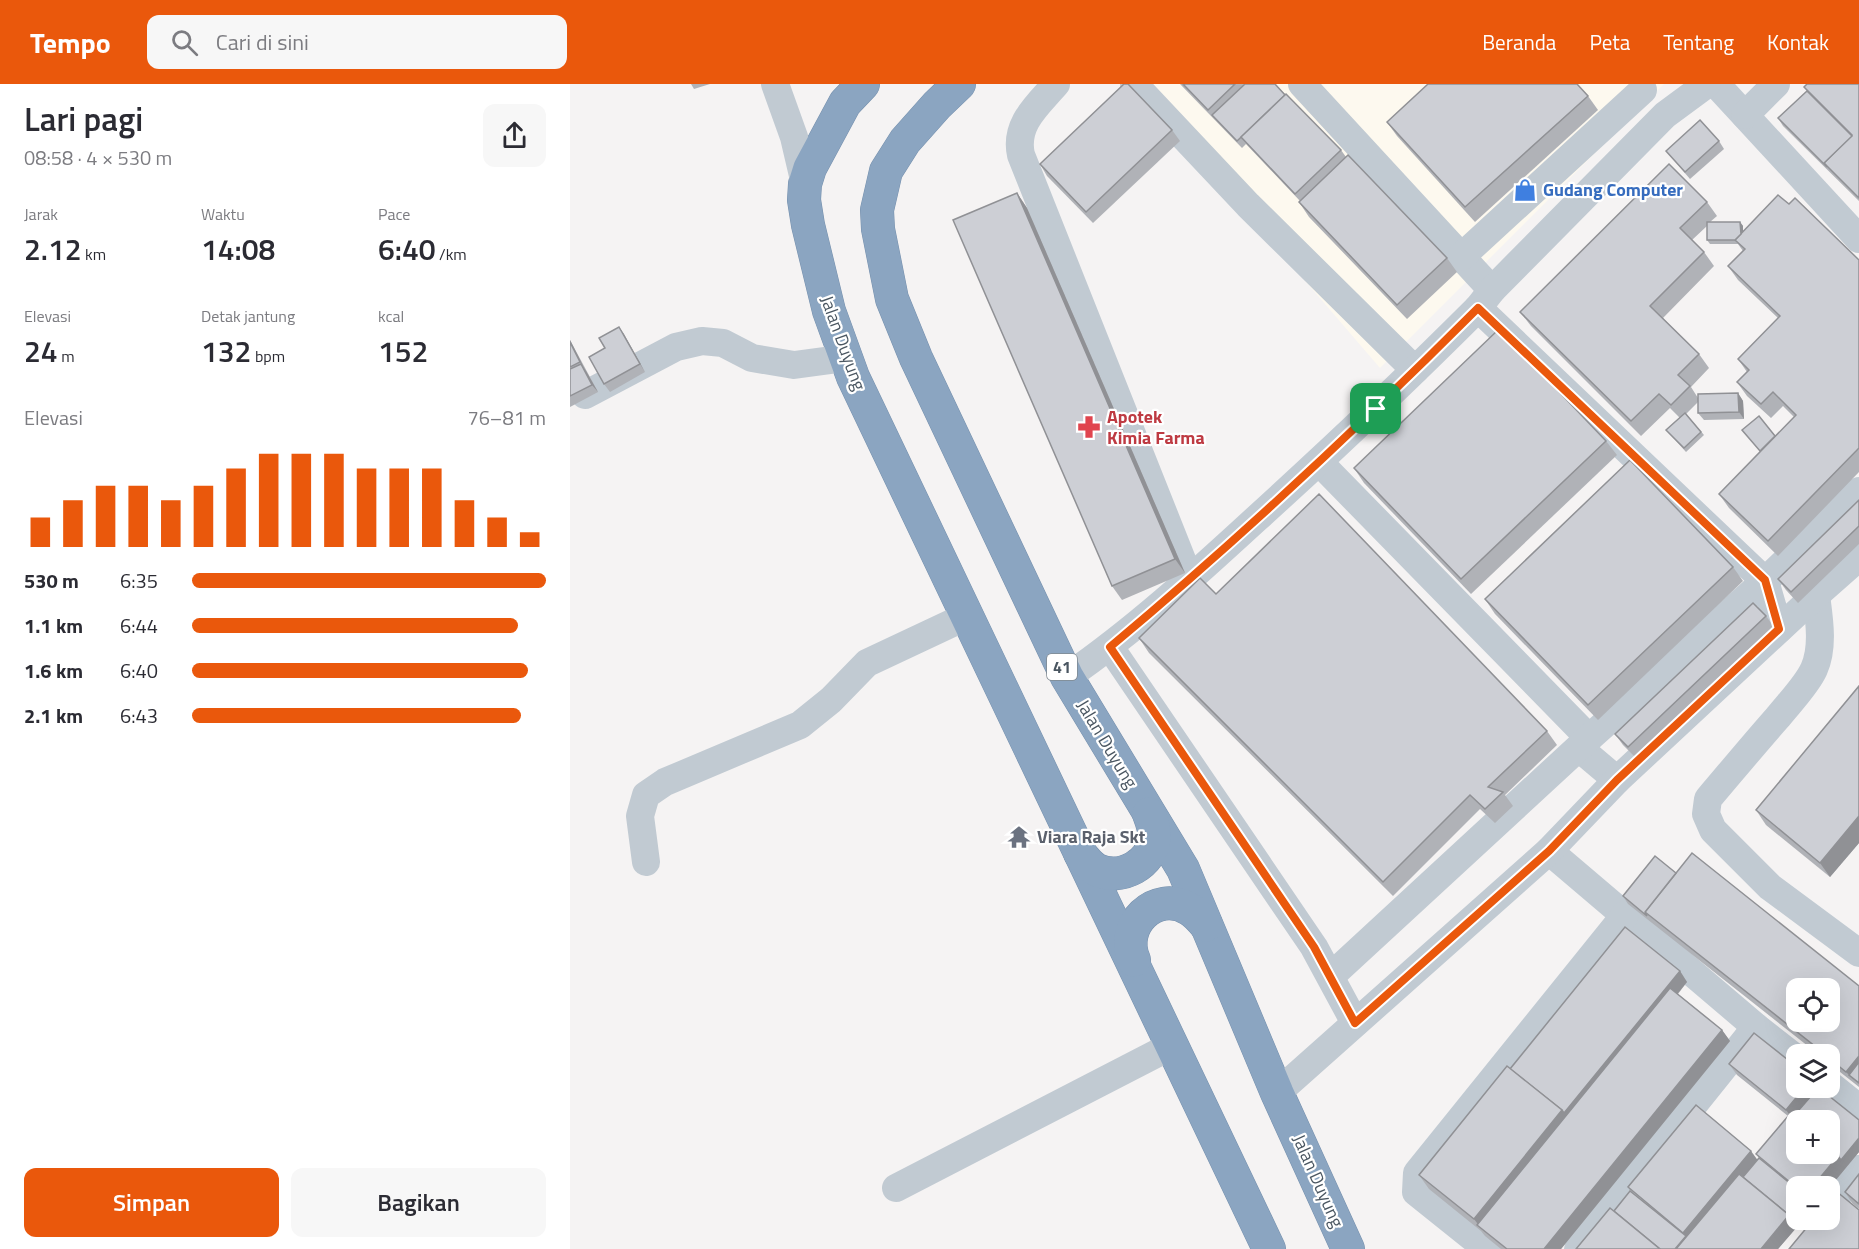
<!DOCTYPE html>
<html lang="id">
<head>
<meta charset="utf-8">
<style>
	body { margin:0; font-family:"Titillium Web",sans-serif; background:#f7f7f7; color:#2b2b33; height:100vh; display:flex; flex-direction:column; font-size:22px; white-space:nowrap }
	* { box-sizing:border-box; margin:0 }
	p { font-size:20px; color:#7c7c81 }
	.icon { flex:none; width:33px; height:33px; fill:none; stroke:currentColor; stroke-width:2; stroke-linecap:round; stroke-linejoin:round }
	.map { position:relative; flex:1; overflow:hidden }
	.side { display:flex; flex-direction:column; background:#fff; width:570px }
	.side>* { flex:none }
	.buttons { position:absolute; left:1216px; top:894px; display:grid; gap:12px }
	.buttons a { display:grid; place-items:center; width:54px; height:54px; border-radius:12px; background:#fff; box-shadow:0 6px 24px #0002; font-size:30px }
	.pin { position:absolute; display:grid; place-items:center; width:51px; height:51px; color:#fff; margin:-26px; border-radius:12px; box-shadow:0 3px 9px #0006 }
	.round { display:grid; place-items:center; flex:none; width:63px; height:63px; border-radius:12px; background:#f7f7f7 }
	.head { display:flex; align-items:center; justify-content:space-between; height:102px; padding:0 24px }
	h1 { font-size:33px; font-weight:600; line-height:45px }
	.metrics { display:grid; grid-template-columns:repeat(3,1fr); gap:9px; height:102px; padding:6px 24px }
	.metrics div { display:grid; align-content:center }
	.metrics b { font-size:30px; font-weight:600 }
	.metrics small { font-size:16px; font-weight:400 }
	.metrics p { font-size:16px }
	.chart { height:168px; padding:12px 24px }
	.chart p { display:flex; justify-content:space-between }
	.chart svg { width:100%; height:108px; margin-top:6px; stroke:#ea580c; stroke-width:6 }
	.primary-button { display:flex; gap:12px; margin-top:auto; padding:12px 24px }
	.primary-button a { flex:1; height:69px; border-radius:12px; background:#ea580c; color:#fff; font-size:24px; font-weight:600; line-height:69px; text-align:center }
	.primary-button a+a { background:#f7f7f7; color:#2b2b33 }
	ul { padding:0 24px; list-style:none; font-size:20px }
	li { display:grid; grid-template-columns:96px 72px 1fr; align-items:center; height:45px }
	li i { height:15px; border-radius:8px; background:#ea580c }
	header { display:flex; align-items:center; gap:36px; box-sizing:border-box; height:84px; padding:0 30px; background:#ea580c; color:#fff }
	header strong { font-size:28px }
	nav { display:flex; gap:33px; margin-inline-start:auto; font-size:21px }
	.search { width:420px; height:54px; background:#f7f7f7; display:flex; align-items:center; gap:15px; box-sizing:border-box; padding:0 21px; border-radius:12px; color:#7c7c81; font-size:22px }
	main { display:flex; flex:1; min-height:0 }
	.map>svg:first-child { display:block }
	.commercial { fill:#fdf9ef }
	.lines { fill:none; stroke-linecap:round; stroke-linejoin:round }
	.highway-casing { stroke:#7690ad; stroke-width:34 }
	.minor { stroke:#c1cad2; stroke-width:28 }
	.highway { stroke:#8ba5c1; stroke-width:33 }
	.wall { fill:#b0b2b7 }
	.shaded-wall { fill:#909195 }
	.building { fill:#cdcfd5; stroke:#909195; stroke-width:1.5; fill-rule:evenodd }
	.route-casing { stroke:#fff; stroke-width:12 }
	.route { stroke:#ea580c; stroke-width:8 }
	.labels { text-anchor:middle; stroke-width:4.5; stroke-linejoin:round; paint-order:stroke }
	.shield { fill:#fff; stroke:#808990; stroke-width:1.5 }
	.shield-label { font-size:16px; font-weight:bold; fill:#4a5661 }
	.shop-label { font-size:18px; font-weight:bold; fill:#366cbe; stroke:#fff; text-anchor:start }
	.street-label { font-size:18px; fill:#4a5661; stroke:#fff }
	.health-label { font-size:18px; font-weight:bold; fill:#be3a42; stroke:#fff; text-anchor:start }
	.worship-label { font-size:18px; font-weight:bold; fill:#5b616d; stroke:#fff; text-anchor:start }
</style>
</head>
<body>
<header>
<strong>Tempo</strong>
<div class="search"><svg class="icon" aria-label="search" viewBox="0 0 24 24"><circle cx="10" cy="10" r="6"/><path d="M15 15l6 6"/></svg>Cari di sini</div>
<nav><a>Beranda</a><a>Peta</a><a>Tentang</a><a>Kontak</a></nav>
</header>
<main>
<section class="side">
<div class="head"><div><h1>Lari pagi</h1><p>08:58 · 4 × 530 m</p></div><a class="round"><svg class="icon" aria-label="share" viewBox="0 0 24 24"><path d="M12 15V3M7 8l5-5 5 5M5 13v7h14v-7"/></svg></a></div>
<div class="metrics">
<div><p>Jarak</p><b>2.12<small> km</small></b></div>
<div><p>Waktu</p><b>14:08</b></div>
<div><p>Pace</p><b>6:40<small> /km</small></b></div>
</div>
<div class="metrics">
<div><p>Elevasi</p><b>24<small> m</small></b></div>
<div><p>Detak jantung</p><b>132<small> bpm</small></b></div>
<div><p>kcal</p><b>152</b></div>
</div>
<div class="chart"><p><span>Elevasi</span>76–81 m</p>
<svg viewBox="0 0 160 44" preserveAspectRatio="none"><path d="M5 44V32M15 44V25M25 44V19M35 44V19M45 44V25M55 44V19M65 44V12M75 44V6M85 44V6M95 44V6M105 44V12M115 44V12M125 44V12M135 44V25M145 44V32M155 44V38"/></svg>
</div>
<ul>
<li><b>530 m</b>6:35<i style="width:100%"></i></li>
<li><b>1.1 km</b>6:44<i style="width:92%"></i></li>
<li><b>1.6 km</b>6:40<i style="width:95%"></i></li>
<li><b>2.1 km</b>6:43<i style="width:93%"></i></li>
</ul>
<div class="primary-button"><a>Simpan</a><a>Bagikan</a></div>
</section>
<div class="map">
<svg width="1289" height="1165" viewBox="0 0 1289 1165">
	<rect width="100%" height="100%" fill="#f5f3f3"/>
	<polygon class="commercial" points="566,0 1094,0 810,284"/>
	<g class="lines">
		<g class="highway-casing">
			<g id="highway">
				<path d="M293,0l-18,19 -35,65 -5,16 -1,16 4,25 21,86 24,66c139,291 279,581 416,872"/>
				<polyline points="389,0 367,21 335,57 316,87 307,126 308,145 322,215 346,274 497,593 613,785 707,1009 778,1165"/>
				<path d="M510,769c5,7 10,13 17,17 24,11 56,-6 57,-33 1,-8 -2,-15 -5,-23"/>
				<path d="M564,876c-15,-34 21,-71 55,-51 7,4 12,10 17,16"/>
			</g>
		</g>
		<g class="minor">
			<polyline points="205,0 224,53 235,100"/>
			<path d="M486,0c-18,21 -42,40 -35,71l169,425"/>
			<polyline points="564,0 678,121 845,286"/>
			<polyline points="732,0 922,206"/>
			<polyline points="1146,0 1289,155"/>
			<polyline points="1175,31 1206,0"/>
			<polyline points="891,173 1073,6"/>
			<polyline points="908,224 1195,497 1209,545"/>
			<polyline points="15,311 106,263 132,257 153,259 182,274 224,281 276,274"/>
			<polyline points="749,378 1019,654"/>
			<path d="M1246,511c3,23 8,52 -2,74 -7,16 -25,34 -36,48 -24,27 -47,55 -70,82l-2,15 7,16 57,57 89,66"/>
			<polyline points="540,563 744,863 785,939"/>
			<path d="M497,593c68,-47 128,-102 189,-158 76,-69 150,-139 222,-211l14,-18 173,-175 42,-31"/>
			<polyline points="1009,664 1047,696"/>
			<polyline points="979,767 1186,943 1227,975"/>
			<polyline points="76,778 70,732 76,711 95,698 230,641 261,616 297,579 397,532"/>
			<polyline points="761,892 1019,654 1195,497 1289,407"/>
			<polyline points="1260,1001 1289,1024"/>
			<polyline points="707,1009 979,767 1047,696 1246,511 1289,473"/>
			<polyline points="326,1104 603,961"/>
			<polyline points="1260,1121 1289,1085"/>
			<polyline points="917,1165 846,1108 847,1089 1055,831"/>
			<polyline points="1008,1165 1186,943"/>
		</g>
		<use href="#highway" class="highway"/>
	</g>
	<g class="wall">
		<polygon points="121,0 140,0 124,5"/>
		<polygon points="610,0 705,0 771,66 776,73 877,174 887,188 837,235 739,133 729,118 730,117 676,60 672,64"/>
		<polygon points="1289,0 1289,117 1213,42 1208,34 1237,7 1234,3"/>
		<polygon points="1018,12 1028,26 905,138 827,52 817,38"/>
		<polygon points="602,46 610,57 523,139 477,92 470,80"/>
		<polygon points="1149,57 1154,65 1120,95 1096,67"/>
		<polygon points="447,109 457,124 615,489 552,516 542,502"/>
		<polygon points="1137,118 1147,132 1140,138 1170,138 1173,142 1173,147 1219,120 1289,176 1289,388 1208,472 1159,424 1149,410 1224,333 1213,322 1201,334 1177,312 1167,298 1177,288 1168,275 1208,234 1168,196 1158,182 1173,167 1168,160 1140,160 1137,156 1137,142 1122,156 1134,168 1144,182 1093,234 1129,270 1139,284 1121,303 1128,314 1168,309 1173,317 1174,335 1134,336 1128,329 1128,318 1116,330 1134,351 1116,368 1096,346 1110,334 1100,324 1071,352 961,242 950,228"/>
		<polygon points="49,243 75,288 40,308 34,300 35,264"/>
		<polygon points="0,256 28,308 0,323"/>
		<polygon points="1036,357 1047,371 901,510 794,399 784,384"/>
		<polygon points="1289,416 1289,460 1228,519 1216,506 1208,495"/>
		<polygon points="1163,483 1173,497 1028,636 925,530 915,515"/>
		<polygon points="646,510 977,647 987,661 935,711 943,722 925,739 910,725 823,812 579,569 569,554"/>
		<polygon points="1196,532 1204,543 1066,674 1053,661 1045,650"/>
		<polygon points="1289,602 1289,759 1260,793 1196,741 1186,726"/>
		<polygon points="1106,789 1289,902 1289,1003 1260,980 1260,970 1248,970 1058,820 1053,812"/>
		<polygon points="1110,887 1117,898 1108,910 1152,946 1160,957 991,1165 931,1165 915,1152 911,1147 859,1105 849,1091 940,985"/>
		<polygon points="1159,980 1289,1068 1260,1103 1227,1102 1227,1136 1233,1136 1208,1165 1006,1165 1044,1127 1060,1107 1058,1103 1187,1075 1189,1074 1186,1070 1218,1032 1167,991"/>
		<polygon points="1289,1090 1289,1125 1282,1119 1275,1108"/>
	</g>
	<g class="shaded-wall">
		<polygon points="447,109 457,124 615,489 605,475"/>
		<polygon points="1170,138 1173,142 1173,160 1171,156"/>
		<polygon points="49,243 54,250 75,288 70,280"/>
		<polygon points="0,256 15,286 10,278 0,258"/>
		<polygon points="11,280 16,287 28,308 22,301"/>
		<polygon points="1168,309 1173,317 1174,335 1169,328"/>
		<polygon points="1289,732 1289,759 1260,793 1250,779"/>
		<polygon points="1110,887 1117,898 915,1148 910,1143 904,1135 992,1026"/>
		<polygon points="1152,946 1160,957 991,1165 974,1165"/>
		<polygon points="1289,972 1289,992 1279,991 1276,988"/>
		<polygon points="1234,1004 1247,1004 1224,1037 1216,1026"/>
		<polygon points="1289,1054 1289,1068 1260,1103 1243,1102 1268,1072"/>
		<polygon points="1181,1067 1189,1078 1121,1160 1113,1149"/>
		<polygon points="1227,1128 1227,1136 1233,1136 1208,1165 1191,1165 1219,1131"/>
	</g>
	<g class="building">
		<polygon points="554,0 558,0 602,46 516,128 470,80"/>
		<polygon points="613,0 665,0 638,26"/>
		<polygon points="675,0 705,0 715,11 667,57 642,31"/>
		<polygon points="858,0 1007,0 1018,12 895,123 817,38"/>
		<polygon points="1237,0 1289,0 1289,114 1254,79 1282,51 1234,3"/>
		<polygon points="1237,7 1282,52 1254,79 1257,83 1208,34"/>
		<polygon points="716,10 771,66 725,110 671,53"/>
		<polygon points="1130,36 1149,57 1115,88 1096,67"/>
		<polygon points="778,71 877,174 827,221 729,118"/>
		<polygon points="1099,80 1137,118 1110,144 1134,168 1080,222 1129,270 1108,291 1120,302 1101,321 1089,310 1061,337 950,228"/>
		<polygon points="447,109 605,475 542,502 383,136"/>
		<polygon points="1208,111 1219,120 1225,114 1289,176 1289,364 1198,457 1149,410 1226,331 1203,308 1191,320 1167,298 1179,286 1168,275 1210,232 1158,182 1175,165 1165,156"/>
		<polygon points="1137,138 1170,138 1171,150 1165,156 1166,156 1137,156"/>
		<polygon points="49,243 70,280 34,300 19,273 35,264 29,254"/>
		<polygon points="929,245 1036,357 891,495 784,384"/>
		<polygon points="0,258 10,278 0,283"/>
		<polygon points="11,280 22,301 0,312 0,285"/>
		<polygon points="1168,309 1169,328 1128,329 1128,310"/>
		<polygon points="1115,329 1131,348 1114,364 1096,346"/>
		<polygon points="1189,332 1205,352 1190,367 1172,346"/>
		<polygon points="1060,376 1163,483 1018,621 915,515"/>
		<polygon points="749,410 977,647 918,703 933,708 915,725 900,711 813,798 569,554 630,494 646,510"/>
		<polygon points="1289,416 1289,442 1221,508 1208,495"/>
		<polygon points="1183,519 1196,532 1058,663 1045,650"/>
		<polygon points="1289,602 1289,732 1250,779 1186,726"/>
		<path d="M1122,769l167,133v70l-13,16 -16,-13v-5h-5l-180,-142zM1227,904h33v34h-33z"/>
		<polygon points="1085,772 1106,789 1075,828 1077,832 1053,812"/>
		<polygon points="1055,843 1110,887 994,1029 992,1026 940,985"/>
		<polygon points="1100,904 1152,946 974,1165 937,1165 907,1141"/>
		<polygon points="1184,949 1227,983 1227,1004 1234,1004 1216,1026 1159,980"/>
		<polygon points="1289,978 1289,999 1279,991"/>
		<polygon points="937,982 992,1026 904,1135 849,1091"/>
		<polygon points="1248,1004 1249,1004 1289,1036 1289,1054 1271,1076 1268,1072 1260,1066 1260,1036 1227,1036 1227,1038 1222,1034"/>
		<polygon points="1126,1021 1181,1067 1113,1149 1058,1103"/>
		<polygon points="1219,1031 1227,1038 1227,1070 1260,1070 1260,1066 1268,1072 1243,1102 1227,1102 1227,1104 1186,1070"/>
		<polygon points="1189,1074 1227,1105 1227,1128 1222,1134 1219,1131 1173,1093"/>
		<polygon points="1169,1090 1219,1131 1191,1165 1106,1165"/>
		<polygon points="1289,1090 1289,1120 1275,1108"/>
		<polygon points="1060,1107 1116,1152 1105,1165 1090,1165 1044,1127"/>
		<polygon points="1266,1107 1289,1126 1289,1165 1219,1165 1243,1136 1260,1136 1260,1114"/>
		<polygon points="1040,1124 1090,1165 1006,1165"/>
	</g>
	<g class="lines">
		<g class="route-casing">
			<path id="route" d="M908,224l287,272 14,49 -162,151 -68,71 -194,172 -41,-76 -204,-300c128,-107 250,-221 368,-339z"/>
		</g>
		<use href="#route" class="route"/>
	</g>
	<defs>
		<g id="shop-bare" transform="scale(1.8)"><path d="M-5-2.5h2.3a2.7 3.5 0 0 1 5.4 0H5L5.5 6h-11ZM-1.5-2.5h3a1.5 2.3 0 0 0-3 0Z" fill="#3f7fe0" stroke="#fff" stroke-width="2.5" paint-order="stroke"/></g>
		<g id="pharmacy-bare" transform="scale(1.8)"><path d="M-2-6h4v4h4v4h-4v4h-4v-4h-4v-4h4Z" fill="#e0444e" stroke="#fff" stroke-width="2.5" paint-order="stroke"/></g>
		<g id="temple-bare" transform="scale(1.8)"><path d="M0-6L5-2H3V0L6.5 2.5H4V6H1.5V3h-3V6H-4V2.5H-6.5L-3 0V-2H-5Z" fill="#6b7280" stroke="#fff" stroke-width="2.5" paint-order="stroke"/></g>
	</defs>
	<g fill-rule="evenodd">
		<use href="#shop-bare" x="955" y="106"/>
		<use href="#pharmacy-bare" x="519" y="343"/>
		<use href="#temple-bare" x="449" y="753"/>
	</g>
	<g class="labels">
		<rect class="shield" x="477" y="570" width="30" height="26" rx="4.5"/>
		<g class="shield-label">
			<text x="492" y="589">41</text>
		</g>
		<g class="shop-label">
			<text x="973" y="112">Gudang Computer</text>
		</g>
		<g class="street-label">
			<text transform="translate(273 259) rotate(70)" y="6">Jalan Duyung</text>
			<text transform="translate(537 660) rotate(59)" y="6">Jalan Duyung</text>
			<text transform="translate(748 1097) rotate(66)" y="6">Jalan Duyung</text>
		</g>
		<g class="health-label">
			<text x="537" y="339">Apotek<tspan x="537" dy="21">Kimia Farma</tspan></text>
		</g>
		<g class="worship-label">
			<text x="467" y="759">Viara Raja Skt</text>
		</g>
	</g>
</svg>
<div class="buttons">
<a><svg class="icon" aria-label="locate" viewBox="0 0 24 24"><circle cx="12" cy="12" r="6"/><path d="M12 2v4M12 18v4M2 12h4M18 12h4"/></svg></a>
<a><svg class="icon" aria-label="layers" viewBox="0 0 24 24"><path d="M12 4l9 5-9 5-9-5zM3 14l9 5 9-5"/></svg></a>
<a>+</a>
<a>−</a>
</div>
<div class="pin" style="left:806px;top:325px;background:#1e9e55"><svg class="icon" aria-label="arrive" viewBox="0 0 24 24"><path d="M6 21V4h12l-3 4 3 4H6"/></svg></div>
</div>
</main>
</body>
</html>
